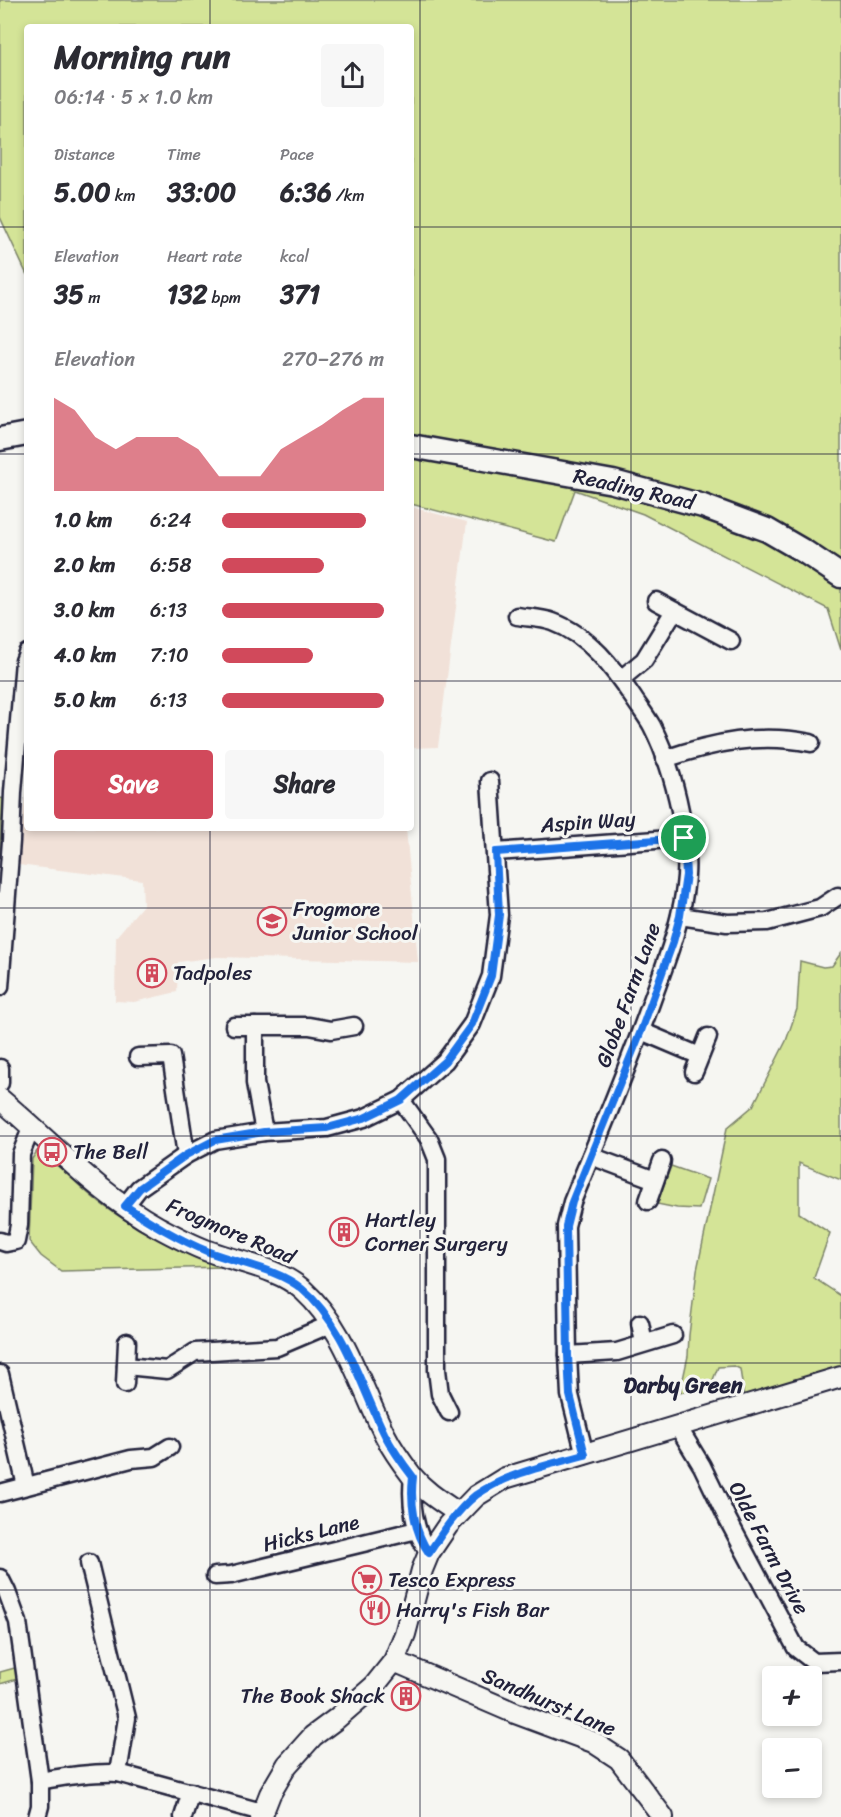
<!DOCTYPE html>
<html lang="en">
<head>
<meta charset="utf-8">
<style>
	body { margin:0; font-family:Sriracha,sans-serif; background:#f7f7f7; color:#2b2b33; height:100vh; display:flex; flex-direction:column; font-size:22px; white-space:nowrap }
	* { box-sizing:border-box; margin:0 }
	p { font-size:20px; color:#7c7c81 }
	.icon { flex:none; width:33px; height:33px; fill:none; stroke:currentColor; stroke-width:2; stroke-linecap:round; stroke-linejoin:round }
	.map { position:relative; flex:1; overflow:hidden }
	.side { position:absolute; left:24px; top:24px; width:390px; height:807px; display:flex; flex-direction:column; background:#fff; border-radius:6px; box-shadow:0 3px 9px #0003 }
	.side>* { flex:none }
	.fabs { position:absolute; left:762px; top:1666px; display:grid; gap:12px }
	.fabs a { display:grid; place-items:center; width:60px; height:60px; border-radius:6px; background:#fff; box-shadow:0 3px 9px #0003; font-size:30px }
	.pin { position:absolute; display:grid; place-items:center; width:51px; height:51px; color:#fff; margin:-26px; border:3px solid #fff; border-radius:50%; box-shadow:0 2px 6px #0007 }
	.round { display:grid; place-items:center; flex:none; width:63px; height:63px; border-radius:6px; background:#f7f7f7 }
	.summary { display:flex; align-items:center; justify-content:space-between; height:102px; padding:0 30px }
	h1 { font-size:33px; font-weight:800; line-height:45px }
	.metrics { display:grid; grid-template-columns:repeat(3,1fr); gap:9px; height:102px; padding:6px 30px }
	.metrics div { display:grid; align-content:center }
	.metrics b { font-size:26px; font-weight:800 }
	.metrics small { font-size:16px; font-weight:400 }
	.metrics p { font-size:16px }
	.chart { height:168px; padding:12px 30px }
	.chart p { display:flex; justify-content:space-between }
	.chart svg { width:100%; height:108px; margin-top:6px; fill:#d1495b; opacity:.7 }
	.cta { display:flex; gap:12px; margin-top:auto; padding:12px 30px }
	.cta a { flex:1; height:69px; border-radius:6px; background:#d1495b; color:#fff; font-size:24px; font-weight:800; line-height:69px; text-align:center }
	.cta a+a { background:#f7f7f7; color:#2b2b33 }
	ul { padding:0 30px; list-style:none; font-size:20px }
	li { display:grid; grid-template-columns:96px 72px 1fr; align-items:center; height:45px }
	li i { height:15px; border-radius:8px; background:#d1495b }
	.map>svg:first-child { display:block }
	.built { fill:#f1e1d8 }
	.green { fill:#d4e497; stroke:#7b8369; stroke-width:1.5 }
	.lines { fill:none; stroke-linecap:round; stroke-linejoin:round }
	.minor-casing { stroke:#22223b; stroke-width:21 }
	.tertiary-casing { stroke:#22223b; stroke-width:24 }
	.secondary-casing { stroke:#22223b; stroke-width:27 }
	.minor { stroke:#f6f6f2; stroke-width:16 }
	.tertiary { stroke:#f6f6f2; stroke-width:20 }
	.secondary { stroke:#f6f6f2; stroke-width:22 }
	.route-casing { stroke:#fff; stroke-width:12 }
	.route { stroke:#1a73e8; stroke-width:8 }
	.grid { fill:none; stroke:#22223b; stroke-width:1.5; stroke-opacity:0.55 }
	.labels { text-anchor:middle; stroke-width:6; stroke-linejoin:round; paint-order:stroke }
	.street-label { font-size:21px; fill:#22223b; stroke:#f6f6f2 }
	.poi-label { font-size:21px; fill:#22223b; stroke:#f6f6f2; text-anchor:start }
	.neighbourhood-label { font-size:22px; font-weight:bold; fill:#22223b; stroke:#f6f6f2 }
</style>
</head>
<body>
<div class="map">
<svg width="841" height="1817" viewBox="0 0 841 1817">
	<rect width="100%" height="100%" fill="#f6f6f2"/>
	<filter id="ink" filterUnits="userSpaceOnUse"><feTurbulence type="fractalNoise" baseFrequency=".0167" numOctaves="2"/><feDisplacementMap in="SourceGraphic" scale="12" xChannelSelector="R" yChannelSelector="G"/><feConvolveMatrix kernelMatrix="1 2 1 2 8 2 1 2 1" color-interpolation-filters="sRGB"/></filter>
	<g filter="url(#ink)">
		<g class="built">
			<polygon points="411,507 467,522 438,747 411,748"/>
			<polygon points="27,778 27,828 406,828 418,962 217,957 178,962 177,992 134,1002 115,1001 116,937 143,905 142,880 18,865"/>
		</g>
		<g class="green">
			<polygon points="0,0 841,0 841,650 828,609 643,514 575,490 556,542 411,504 411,27 27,27 27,275 0,217"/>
			<polygon points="0,798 5,799 0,893"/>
			<polygon points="841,953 841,1180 799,1163 799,1213 830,1233 814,1278 841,1296 841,1371 744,1397 740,1369 734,1366 718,1367 711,1385 680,1393 688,1356 689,1335 697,1270 727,1128 753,1106 786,1041 797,1009 800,961 823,967 832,966"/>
			<path d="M37,1151l8,3c20,17 38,37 59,52 37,27 79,44 120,61l-163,4 -20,-15 -12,-15 3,-82z"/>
			<polygon points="671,1166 708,1179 699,1209 677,1208 657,1204"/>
			<polygon points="22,1666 24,1677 0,1684 0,1672"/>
		</g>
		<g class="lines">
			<g class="minor-casing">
				<g id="minor">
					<polyline points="656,601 731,641"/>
					<path d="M517,616c12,2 25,2 36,6 36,13 61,47 81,77 6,9 13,18 18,27 20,39 37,106 34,150 -3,44 -20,85 -35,127 -24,67 -52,133 -79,199l-6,24 2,129 2,40 15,60"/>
					<polyline points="621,679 644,660 674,611"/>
					<path d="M665,759c49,-17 94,-26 146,-16"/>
					<polyline points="496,852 683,838"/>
					<polyline points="680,916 727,923 767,922 820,908 838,896"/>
					<polyline points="0,987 11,841 13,792 24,661 27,653"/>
					<polyline points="234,1026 309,1026 331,1030 354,1026"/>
					<polyline points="255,1026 255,1083 264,1132"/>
					<polyline points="641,1031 700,1056"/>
					<polyline points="138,1057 171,1056 186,1155"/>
					<polyline points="0,1068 0,1083"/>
					<polyline points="694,1072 708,1037"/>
					<polyline points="401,1100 429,1139 437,1159 437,1370 440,1394 449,1412"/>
					<polyline points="591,1156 655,1180"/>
					<polyline points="648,1201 662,1161"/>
					<polyline points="125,1206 139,1188 186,1155 215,1140 264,1132 327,1128 364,1118 401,1100 445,1061 472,1024 491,976 499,915 490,781"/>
					<polyline points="0,1241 6,1243 16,1241 19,1225 21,1154 32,1126"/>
					<polyline points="640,1323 644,1343"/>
					<polyline points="568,1355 617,1352 673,1335"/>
					<polyline points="126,1366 167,1370 195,1352 277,1347 331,1324"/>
					<polyline points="0,1374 26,1486"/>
					<polyline points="125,1384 127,1342"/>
					<polyline points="677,1425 702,1466 728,1520 796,1648 814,1662 841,1661"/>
					<path d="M413,1477c-3,25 1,55 16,76"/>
					<polyline points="0,1493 131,1459 154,1457 170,1447"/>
					<polyline points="89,1563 127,1718 118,1773"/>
					<polyline points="215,1576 231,1575 417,1530"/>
					<polyline points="0,1578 7,1592 18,1622 40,1781 40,1806 37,1817"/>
					<path d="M40,1781c26,-5 51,-9 78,-8l144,39"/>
					<polyline points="183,1817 191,1792"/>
				</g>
			</g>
			<g class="tertiary-casing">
				<g id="tertiary">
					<path d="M0,1099c52,44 98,95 158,128 17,9 35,19 53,25 30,11 67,16 92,38 42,38 57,96 82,145 7,14 17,28 27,41 13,16 30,26 46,37"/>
					<polyline points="394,1661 515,1713 593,1742 619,1759 663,1817"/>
					<polyline points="261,1817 270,1794 287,1765 313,1736 336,1719 374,1686 394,1661 405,1634 422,1570 429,1553 448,1525 476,1496 505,1478 841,1377"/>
				</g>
			</g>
			<g class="secondary-casing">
				<g id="secondary">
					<polyline points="0,439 27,434"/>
					<polyline points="411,446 613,482 703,506 767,530 805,552 841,576"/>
				</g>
			</g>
			<use href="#minor" class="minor"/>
			<use href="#tertiary" class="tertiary"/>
			<use href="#secondary" class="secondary"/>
		</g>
	</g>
	<g class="lines" filter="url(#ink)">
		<g class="route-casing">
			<path id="route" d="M684,838l2,37 -6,41 -7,26 -32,89 -69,171 -6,24 2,129 2,40 15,60c-37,10 -77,18 -109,40 -19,15 -34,38 -47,58 -15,-21 -19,-51 -16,-76 -10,-13 -20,-27 -28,-42 -24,-48 -40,-110 -83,-146 -26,-21 -62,-25 -93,-37 -30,-12 -57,-29 -84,-46l15,-18 46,-33 29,-15 49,-8 63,-4 37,-10 37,-18 44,-39 27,-37 19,-48 8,-61 -3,-63z"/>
		</g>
		<use href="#route" class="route"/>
	</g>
	<path class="grid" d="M210,0v27M420,0v1817M631,0v1817M0,227h27M411,227h430M0,454h27M411,454h430M0,681h27M411,681h430M210,828v989M0,908h841M0,1136h841M0,1363h841M0,1590h841"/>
	<defs>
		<g id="school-ring" transform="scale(1.5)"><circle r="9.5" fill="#f6f6f2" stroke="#d1495b" stroke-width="1.5"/><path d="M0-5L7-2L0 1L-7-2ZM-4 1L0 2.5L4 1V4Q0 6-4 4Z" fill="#d1495b"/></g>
		<g id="building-ring" transform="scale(1.5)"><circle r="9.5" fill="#f6f6f2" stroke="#d1495b" stroke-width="1.5"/><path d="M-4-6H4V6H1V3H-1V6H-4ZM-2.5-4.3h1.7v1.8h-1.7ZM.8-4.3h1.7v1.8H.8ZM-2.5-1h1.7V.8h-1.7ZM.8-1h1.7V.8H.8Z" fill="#d1495b"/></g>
		<g id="bus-ring" transform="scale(1.5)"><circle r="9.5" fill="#f6f6f2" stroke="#d1495b" stroke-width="1.5"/><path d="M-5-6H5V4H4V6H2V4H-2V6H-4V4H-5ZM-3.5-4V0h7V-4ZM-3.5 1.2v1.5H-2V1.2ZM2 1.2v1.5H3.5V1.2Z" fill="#d1495b"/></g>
		<g id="supermarket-ring" transform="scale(1.5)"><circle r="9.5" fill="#f6f6f2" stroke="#d1495b" stroke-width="1.5"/><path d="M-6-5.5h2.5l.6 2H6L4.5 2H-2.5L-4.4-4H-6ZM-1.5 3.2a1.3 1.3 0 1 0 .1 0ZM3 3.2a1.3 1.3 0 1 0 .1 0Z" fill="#d1495b"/></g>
		<g id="restaurant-ring" transform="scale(1.5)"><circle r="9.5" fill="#f6f6f2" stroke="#d1495b" stroke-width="1.5"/><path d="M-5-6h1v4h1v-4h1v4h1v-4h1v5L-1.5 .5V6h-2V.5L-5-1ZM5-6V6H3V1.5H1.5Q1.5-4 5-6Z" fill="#d1495b"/></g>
	</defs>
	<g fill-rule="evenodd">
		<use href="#school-ring" x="272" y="921"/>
		<use href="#building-ring" x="152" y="973"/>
		<use href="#bus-ring" x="52" y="1152"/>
		<use href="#building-ring" x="344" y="1232"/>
		<use href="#supermarket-ring" x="367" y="1580"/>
		<use href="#restaurant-ring" x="375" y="1610"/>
		<use href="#building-ring" x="406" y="1696"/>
	</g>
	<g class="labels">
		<g class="street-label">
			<text transform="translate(634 489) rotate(13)" y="7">Reading Road</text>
			<text transform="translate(588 822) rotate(-4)" y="7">Aspin Way</text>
			<text transform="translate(628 995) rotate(-70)" y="7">Globe Farm Lane</text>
			<text transform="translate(231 1231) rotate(23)" y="7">Frogmore Road</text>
			<text transform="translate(311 1533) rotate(-14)" y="7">Hicks Lane</text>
			<text transform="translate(769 1548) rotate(62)" y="7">Olde Farm Drive</text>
			<text transform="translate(549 1702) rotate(23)" y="7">Sandhurst Lane</text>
		</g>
		<g class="poi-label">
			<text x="293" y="916">Frogmore<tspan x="293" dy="24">Junior School</tspan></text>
			<text x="173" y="980">Tadpoles</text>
			<text x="73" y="1159">The Bell</text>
			<text x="365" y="1227">Hartley<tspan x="365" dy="24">Corner Surgery</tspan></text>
			<text x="388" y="1587">Tesco Express</text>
			<text x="396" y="1617">Harry's Fish Bar</text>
			<text x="385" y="1703" text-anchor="end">The Book Shack</text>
		</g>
		<g class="neighbourhood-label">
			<text x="683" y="1393">Darby Green</text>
		</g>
	</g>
</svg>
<div class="fabs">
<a>+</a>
<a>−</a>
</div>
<div class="pin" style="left:684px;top:838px;background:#1e9e55"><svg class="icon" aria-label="arrive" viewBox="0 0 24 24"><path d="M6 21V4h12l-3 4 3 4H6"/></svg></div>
<section class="side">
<div class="summary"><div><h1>Morning run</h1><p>06:14 · 5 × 1.0 km</p></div><a class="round"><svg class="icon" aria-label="share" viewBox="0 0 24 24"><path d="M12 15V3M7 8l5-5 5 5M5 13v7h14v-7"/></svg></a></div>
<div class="metrics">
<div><p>Distance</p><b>5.00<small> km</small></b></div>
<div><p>Time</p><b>33:00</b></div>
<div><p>Pace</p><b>6:36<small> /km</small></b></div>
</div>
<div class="metrics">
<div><p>Elevation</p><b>35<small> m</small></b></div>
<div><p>Heart rate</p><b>132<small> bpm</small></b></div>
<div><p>kcal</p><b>371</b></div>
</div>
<div class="chart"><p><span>Elevation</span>270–276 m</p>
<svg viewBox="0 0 160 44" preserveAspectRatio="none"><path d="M0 44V6L10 11L20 22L30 27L40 22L50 22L60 22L70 27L80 38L90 38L100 38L110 27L120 22L130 17L140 11L150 6L160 6V44z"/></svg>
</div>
<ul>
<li><b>1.0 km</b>6:24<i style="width:89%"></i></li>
<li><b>2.0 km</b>6:58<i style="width:63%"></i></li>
<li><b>3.0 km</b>6:13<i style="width:100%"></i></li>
<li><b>4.0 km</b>7:10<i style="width:56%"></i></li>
<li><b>5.0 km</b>6:13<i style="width:100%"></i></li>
</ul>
<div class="cta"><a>Save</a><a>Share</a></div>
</section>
</div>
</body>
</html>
